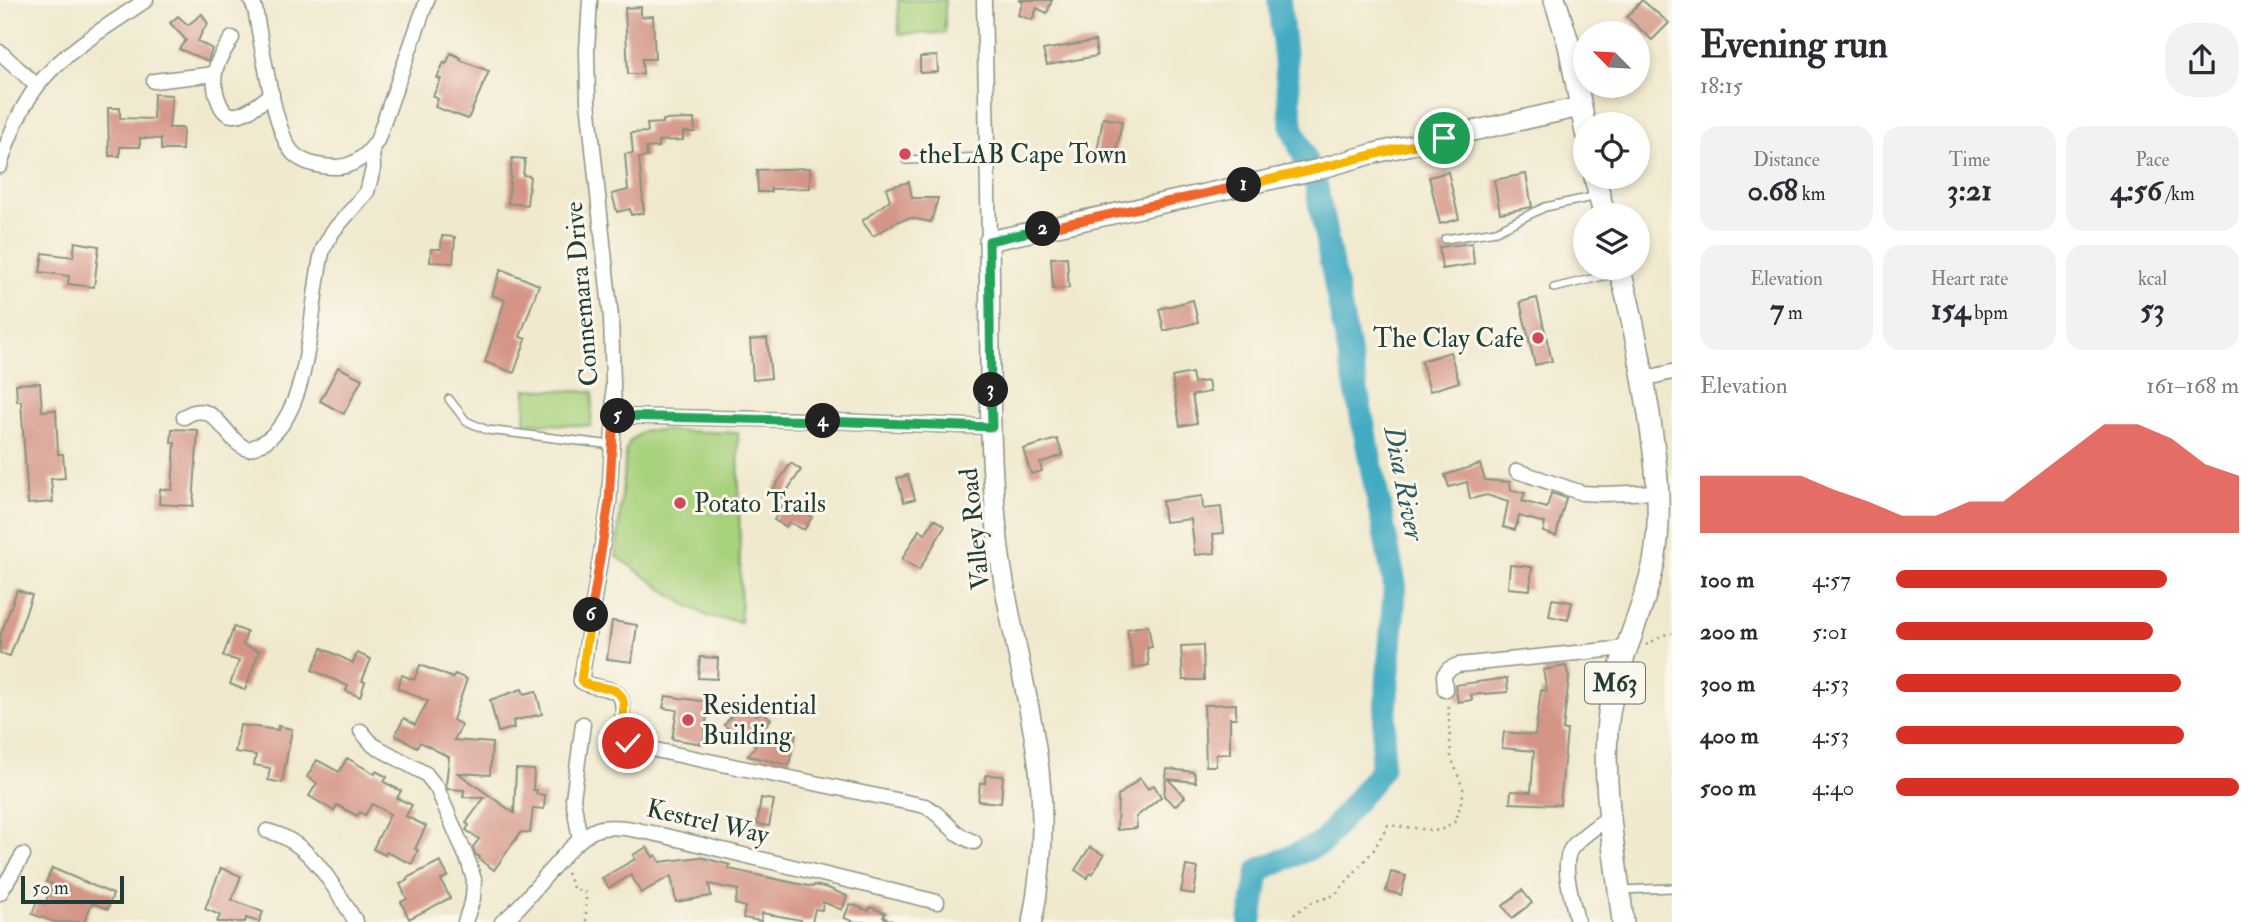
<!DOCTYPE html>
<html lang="en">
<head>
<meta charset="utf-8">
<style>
	body { margin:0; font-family:"IM FELL Double Pica",serif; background:#f2f2f3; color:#2b2b33; height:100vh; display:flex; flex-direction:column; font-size:26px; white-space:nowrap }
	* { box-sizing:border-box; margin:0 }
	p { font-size:23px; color:#7c7c81 }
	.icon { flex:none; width:38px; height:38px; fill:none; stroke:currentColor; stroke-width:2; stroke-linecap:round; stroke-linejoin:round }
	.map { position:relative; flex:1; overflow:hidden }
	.sheet { display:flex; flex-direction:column; background:#fff; width:595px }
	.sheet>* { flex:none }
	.needle { width:46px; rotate:294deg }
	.fabs { position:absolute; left:1573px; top:21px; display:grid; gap:14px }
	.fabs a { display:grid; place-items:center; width:77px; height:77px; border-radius:50%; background:#fff; box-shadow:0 4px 10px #0003; font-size:35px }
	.scale { position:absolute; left:21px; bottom:18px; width:103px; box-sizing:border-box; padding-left:7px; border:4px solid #1f3d34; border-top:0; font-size:19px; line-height:24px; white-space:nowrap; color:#1f3d34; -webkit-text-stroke:5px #fbf7ec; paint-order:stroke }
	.pin { position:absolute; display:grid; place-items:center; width:60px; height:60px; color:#fff; margin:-30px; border:4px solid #fff; border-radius:50%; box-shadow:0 2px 7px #0007 }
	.km { position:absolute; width:35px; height:35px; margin:-18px; border-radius:50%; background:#222; color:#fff; font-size:19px; line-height:35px; text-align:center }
	.round { display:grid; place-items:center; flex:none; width:74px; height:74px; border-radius:28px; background:#f2f2f3 }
	.summary { display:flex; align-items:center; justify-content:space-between; height:119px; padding:0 28px }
	h1 { font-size:38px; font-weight:700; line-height:52px }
	.stats { display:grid; grid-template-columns:repeat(3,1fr); gap:10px; height:119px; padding:7px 28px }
	.stats div { display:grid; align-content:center; border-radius:18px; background:#f2f2f3; text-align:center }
	.stats b { font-size:30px; font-weight:700 }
	.stats small { font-size:19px; font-weight:400 }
	.stats p { font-size:19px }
	.chart { height:196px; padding:14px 28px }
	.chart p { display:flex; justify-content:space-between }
	.chart svg { width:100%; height:126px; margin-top:7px; fill:#d93025; opacity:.7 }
	ul { padding:0 28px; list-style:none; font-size:23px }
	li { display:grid; grid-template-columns:112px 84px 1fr; align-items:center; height:52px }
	li i { height:18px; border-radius:9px; background:#d93025 }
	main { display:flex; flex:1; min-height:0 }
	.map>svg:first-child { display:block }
	.green { fill:#a8d17c; stroke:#648758; stroke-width:2 }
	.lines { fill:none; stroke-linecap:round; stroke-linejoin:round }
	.river { stroke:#42abc2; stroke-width:24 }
	.building { fill:#d49486 }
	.lane-casing { stroke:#889381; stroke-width:10 }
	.street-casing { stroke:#889381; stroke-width:17 }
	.secondary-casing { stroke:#889381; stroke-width:22 }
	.primary-casing { stroke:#889381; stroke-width:24 }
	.path { stroke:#889381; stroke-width:2.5; stroke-dasharray:2 5; stroke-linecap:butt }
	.lane { stroke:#fff; stroke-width:7 }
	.street { stroke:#fff; stroke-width:14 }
	.secondary { stroke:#fff; stroke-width:19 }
	.primary { stroke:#fff; stroke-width:21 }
	.split-1-casing { stroke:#fff; stroke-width:14 }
	.split-2-casing { stroke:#fff; stroke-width:14 }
	.split-3-casing { stroke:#fff; stroke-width:14 }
	.split-4-casing { stroke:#fff; stroke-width:14 }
	.split-5-casing { stroke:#fff; stroke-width:14 }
	.split-6-casing { stroke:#fff; stroke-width:14 }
	.split-7-casing { stroke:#fff; stroke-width:14 }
	.split-1 { stroke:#f5b400; stroke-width:9 }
	.split-2 { stroke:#f0652b; stroke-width:9 }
	.split-3 { stroke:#22a559; stroke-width:9 }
	.split-4 { stroke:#22a559; stroke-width:9 }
	.split-5 { stroke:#22a559; stroke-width:9 }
	.split-6 { stroke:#f0652b; stroke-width:9 }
	.split-7 { stroke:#f5b400; stroke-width:9 }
	.poi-dot { fill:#d1495b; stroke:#fbf7ec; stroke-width:2.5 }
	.labels { text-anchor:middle; stroke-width:6; stroke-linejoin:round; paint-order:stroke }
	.shield { fill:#fbf7ec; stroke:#61756b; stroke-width:2 }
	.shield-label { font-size:24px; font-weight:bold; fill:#1f3d34 }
	.poi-label { font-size:26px; fill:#1f3d34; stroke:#fbf7ec; text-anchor:start }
	.street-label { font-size:26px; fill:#1f3d34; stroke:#fbf7ec }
	.water-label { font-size:28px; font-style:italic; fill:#2a5e5f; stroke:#fbf7ec }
</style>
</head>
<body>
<main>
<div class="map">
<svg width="1672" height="922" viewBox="0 0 1672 922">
	<rect width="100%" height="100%" fill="#fbf7ec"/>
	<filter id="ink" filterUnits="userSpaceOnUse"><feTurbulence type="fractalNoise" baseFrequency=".0143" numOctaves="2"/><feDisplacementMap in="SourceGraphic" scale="14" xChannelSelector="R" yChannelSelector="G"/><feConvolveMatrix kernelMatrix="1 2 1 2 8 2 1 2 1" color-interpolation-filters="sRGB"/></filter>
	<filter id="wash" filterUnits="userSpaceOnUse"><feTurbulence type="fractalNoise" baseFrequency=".00686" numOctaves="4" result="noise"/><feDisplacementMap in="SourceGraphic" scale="28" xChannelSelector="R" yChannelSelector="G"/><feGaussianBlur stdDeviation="1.57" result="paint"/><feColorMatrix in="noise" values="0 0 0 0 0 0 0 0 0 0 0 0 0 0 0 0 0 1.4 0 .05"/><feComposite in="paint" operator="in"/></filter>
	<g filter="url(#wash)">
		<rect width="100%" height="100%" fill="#f0e9ce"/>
		<g class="green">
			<polygon points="898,0 945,0 945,33 899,34"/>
			<polygon points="526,389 593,392 591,426 525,423"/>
			<polygon points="645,430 738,433 741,622 707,616 678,600 616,556 626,450 630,441"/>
		</g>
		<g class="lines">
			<polyline class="river" points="1250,922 1259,870 1322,843 1381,770 1395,586 1316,185 1292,127 1279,0"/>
		</g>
		<g id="blocks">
			<g class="building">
				<polygon points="1018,0 1052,0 1047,13 1037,8 1032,20 1018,15 1023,2"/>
				<polygon points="1642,0 1669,23 1652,40 1627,17"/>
				<polygon points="641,7 641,17 653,16 655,59 642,59 643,74 628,74 625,8"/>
				<polygon points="202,14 208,24 203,30 198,41 212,49 208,61 179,49 186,40 170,23 178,16 188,25"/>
				<polygon points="1095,41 1097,56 1047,65 1043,50"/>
				<polygon points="451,53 461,58 460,60 489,71 468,119 435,107 438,99 433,96 441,79 437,78 444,62 446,64"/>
				<polygon points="937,56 938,72 920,73 920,57"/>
				<polygon points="154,94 172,95 169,128 183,128 182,150 161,150 161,139 140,138 140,147 120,147 120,156 109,156 108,108 120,108 120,118 153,119"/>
				<polygon points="1103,118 1122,121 1115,161 1096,158"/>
				<polygon points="694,119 695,132 683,132 683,140 658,141 658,147 646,148 647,157 639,158 644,213 631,215 630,209 617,212 612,194 628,190 625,154 633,153 631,133 648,132 647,124 663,123 663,120"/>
				<polygon points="512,158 525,159 523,175 530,176 527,205 508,203"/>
				<polygon points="810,168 810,188 770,189 771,192 758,192 757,170"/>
				<polygon points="1448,172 1459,219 1440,224 1429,177"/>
				<polygon points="1526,174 1532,207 1500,213 1494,180"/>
				<polygon points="909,182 912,198 938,198 931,222 911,218 899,221 873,236 862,221 890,200 886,188"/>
				<polygon points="442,236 455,237 453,263 430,262 431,249 441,249"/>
				<polygon points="75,242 99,246 94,287 68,284 69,276 40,272 43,253 73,257"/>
				<polygon points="1472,243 1474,264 1442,269 1439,247"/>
				<polygon points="1067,257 1069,288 1053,289 1051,258"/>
				<polygon points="501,269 539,285 520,337 526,339 514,373 485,362 505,300 492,295"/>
				<polygon points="1537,298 1552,361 1535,365 1520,302"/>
				<polygon points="1193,300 1198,322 1164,331 1159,309"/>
				<polygon points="767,338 771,378 753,380 750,340"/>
				<polygon points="1450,352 1459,382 1430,391 1421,361"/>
				<polygon points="338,367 362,379 344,414 320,401"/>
				<polygon points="1192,373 1194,383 1208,381 1210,392 1192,395 1197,423 1180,426 1172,377"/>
				<polygon points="40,383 42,411 56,410 58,454 63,454 65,478 51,479 53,502 28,504 21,401 17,401 16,384"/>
				<polygon points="172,429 198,430 193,506 159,504 160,489 172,490 175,443 171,443"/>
				<polygon points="1057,439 1063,455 1040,463 1042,471 1031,474 1023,449"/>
				<polygon points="791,463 801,470 782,498 772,491"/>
				<polygon points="1480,464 1485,480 1510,482 1511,490 1525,493 1522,501 1547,508 1551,493 1566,498 1556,536 1543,532 1545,523 1519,516 1515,530 1503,527 1508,502 1487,495 1470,499 1467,482 1449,487 1445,475"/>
				<polygon points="908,475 915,499 904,502 897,478"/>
				<polygon points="1202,496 1203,509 1221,507 1224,533 1213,534 1215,553 1195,555 1191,519 1165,522 1162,501"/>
				<polygon points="785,502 812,517 804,530 789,522 786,527 774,520"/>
				<polygon points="934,519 945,526 919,570 902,559 919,530 925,534"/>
				<polygon points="1510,565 1532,567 1530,590 1508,588"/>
				<polygon points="17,590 32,595 10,656 0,653 0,637"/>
				<polygon points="1552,599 1572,602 1568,620 1549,616"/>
				<polygon points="612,621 637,625 632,662 607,659"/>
				<polygon points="1148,625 1152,647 1147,648 1149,665 1134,668 1127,629"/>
				<polygon points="234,627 247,632 243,645 259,651 245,690 230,684 239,661 223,656"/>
				<polygon points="1203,645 1204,680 1183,680 1181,646"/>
				<polygon points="322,648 353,663 357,653 371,659 362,681 365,682 360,697 346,691 348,686 312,670"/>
				<polygon points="700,657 718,658 717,679 698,678"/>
				<polygon points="420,665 453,678 455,674 467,679 453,720 462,725 454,740 492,743 490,775 458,773 514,813 516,769 534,770 533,790 537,790 536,794 545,795 544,809 533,808 530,833 521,832 494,870 479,859 480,857 476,855 473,847 479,839 466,830 469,825 466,823 484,798 463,797 464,790 448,789 446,785 449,757 420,742 417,747 395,735 404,718 415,725 428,701 397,688 402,675 414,680"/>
				<polygon points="1566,666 1569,678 1563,730 1567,730 1560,805 1510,803 1511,791 1531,792 1534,751 1502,748 1504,732 1535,735 1541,690 1547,691 1543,670"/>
				<polygon points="1507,678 1508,692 1471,695 1472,700 1458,702 1455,685"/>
				<polygon points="522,689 524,694 536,691 542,714 513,721 514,728 498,732 490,700"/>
				<polygon points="666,696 709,702 703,744 672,739 677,710 663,708"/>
				<polygon points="1236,704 1236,718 1230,718 1230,754 1216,754 1216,766 1206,766 1204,705"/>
				<polygon points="745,705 757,715 761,710 771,719 760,732 796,733 789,765 748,756 756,745 738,731 735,734 724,725 736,711 738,713"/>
				<polygon points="240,725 278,730 278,726 292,729 282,783 268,780 270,768 254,765 256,755 235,752"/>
				<polygon points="347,758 375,774 376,771 387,777 384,782 401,791 397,798 412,805 406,816 426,826 415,849 418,850 412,864 386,852 385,855 373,849 390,814 372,804 365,815 360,812 357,816 337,805 334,811 309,796 317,783 307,777 317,760 339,772"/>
				<polygon points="1167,769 1194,772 1196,782 1168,779 1185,797 1175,806 1164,796"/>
				<polygon points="986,775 1003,776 1001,803 978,801 980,783 985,783"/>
				<polygon points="1140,778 1148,789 1154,785 1161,797 1136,817 1137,828 1117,830 1118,796"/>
				<polygon points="761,798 774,800 769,826 757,824"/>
				<polygon points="647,847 653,857 656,855 660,862 700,857 730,865 729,869 813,887 814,885 828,888 847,896 842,910 823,902 822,910 815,909 812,922 800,922 801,920 762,913 761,921 743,918 745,907 735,904 738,890 709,884 711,896 676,902 671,876 641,893 631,875 609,888 602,878 635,859 633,855"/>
				<polygon points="1090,847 1104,855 1092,875 1090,873 1087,878 1075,870"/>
				<polygon points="440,861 448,876 441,880 450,898 409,919 401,902 407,899 400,884 408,880 407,878"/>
				<polygon points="1186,866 1198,868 1194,894 1181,892"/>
				<polygon points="52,868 113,894 108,909 92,903 84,922 54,922 32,914 37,901 45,904 52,884 46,882"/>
				<polygon points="221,868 241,876 232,900 263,912 259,922 246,918 245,922 217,922 220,915 205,909"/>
				<polygon points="1391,872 1406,876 1401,895 1386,891"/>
				<polygon points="1522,890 1532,903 1512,918 1503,906"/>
				<polygon points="850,904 869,911 870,907 885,913 883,917 894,922 855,922 844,918"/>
			</g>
		</g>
	</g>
	<g filter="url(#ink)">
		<use href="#blocks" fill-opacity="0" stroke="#889381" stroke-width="2"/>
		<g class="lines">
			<g class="lane-casing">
				<g id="lane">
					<polyline points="906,160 987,157"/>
					<polyline points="1445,239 1496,231 1545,207 1598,196"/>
					<polyline points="1554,288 1616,273"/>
					<polyline points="449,399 466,421 487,430 612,445"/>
					<polyline points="1620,890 1672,888"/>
				</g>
			</g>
			<g class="street-casing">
				<g id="street">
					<path d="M251,0l4,9c6,30 19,124 38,144 11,11 26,13 40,14 19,1 34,-11 44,-26l50,-141"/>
					<path d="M590,0l-3,50 1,51 23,217 3,98 -5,86 -28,179c7,5 14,5 22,7 29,5 17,25 19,47l9,10 294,61c20,10 24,27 49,36"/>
					<polyline points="984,0 989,241"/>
					<path d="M232,38c-6,10 -16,23 -17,35 -2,11 3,42 18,42 13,1 29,-14 39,-21"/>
					<polyline points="0,52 37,86"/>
					<polyline points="154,81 214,74"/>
					<path d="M0,166c9,-31 22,-63 43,-87 26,-31 70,-56 103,-79"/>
					<polyline points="1643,379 1672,372"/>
					<polyline points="614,416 804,420 992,427"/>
					<path d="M184,417c32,-22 42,27 64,32 67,-17 60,-146 75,-200l10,-18 34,-39 6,-23 -1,-21"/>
					<polyline points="1517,471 1582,493 1602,494 1658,492"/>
					<polyline points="1445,690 1444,675 1449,669 1458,665 1626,648"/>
					<polyline points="361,731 373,745 426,774 437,788 469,863 474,880 473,898 465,922"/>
					<path d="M267,831c44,10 67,56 89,91"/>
					<polyline points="580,840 573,799 583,724"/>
					<polyline points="0,893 23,855"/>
					<path d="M502,922c30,-21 69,-89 100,-94 18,-3 37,3 55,6l280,68"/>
					<path d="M1577,922c-3,-19 -17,-56 -6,-73 9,-13 27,-23 39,-33"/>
				</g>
			</g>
			<g class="secondary-casing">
				<path id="secondary" d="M1032,922c10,-50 13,-102 7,-153 -9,-74 -31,-146 -40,-220 -12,-102 -8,-206 -10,-308l330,-72 56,-16 205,-46"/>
			</g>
			<g class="primary-casing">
				<g id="primary">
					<polyline points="1555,0 1569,45 1586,133"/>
					<polyline points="1595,177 1604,215"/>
					<path d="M1619,268c14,47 22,97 30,146 7,49 14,98 5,148 -12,58 -43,109 -47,169 -4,64 9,128 16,191"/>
				</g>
			</g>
			<g class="path">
				<polyline points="1646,645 1664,635 1672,633"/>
				<polyline points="567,873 573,888 586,893 586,922"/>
				<polyline points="1293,922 1295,913 1313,902 1335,895 1373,851 1388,825 1439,831 1456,821 1464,791 1451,757 1448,704"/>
			</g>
			<use href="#lane" class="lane"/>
			<use href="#street" class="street"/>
			<use href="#secondary" class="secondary"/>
			<use href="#primary" class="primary"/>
		</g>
	</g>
	<g class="lines" filter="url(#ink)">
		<g class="split-1-casing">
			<path id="split-1" d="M1244,185c67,-14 133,-32 200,-47"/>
		</g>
		<g class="split-2-casing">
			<polyline id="split-2" points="1043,229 1244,185"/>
		</g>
		<g class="split-3-casing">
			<polyline id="split-3" points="991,390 989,241 1043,229"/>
		</g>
		<g class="split-4-casing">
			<polyline id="split-4" points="823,421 992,427 991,390"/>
		</g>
		<g class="split-5-casing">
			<polyline id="split-5" points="618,416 823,421"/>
		</g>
		<g class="split-6-casing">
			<polyline id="split-6" points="591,615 609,502 614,416 618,416"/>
		</g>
		<g class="split-7-casing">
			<path id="split-7" d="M591,615l-10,65c9,11 32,3 40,16 9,14 -8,34 7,47"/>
		</g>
		<use href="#split-1" class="split-1"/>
		<use href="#split-2" class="split-2"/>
		<use href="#split-3" class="split-3"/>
		<use href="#split-4" class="split-4"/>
		<use href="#split-5" class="split-5"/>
		<use href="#split-6" class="split-6"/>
		<use href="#split-7" class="split-7"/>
	</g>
	<g class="poi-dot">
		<circle cx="905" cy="154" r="7"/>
		<circle cx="1538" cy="338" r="7"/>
		<circle cx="680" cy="503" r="7"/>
		<circle cx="688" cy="720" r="7"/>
	</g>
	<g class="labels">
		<rect class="shield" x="1585" y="662.5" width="60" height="41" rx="5"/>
		<g class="shield-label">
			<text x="1615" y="691">M63</text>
		</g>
		<g class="poi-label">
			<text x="919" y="163">theLAB Cape Town</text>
			<text x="1524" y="347" text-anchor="end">The Clay Cafe</text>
			<text x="694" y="512">Potato Trails</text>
			<text x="702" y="714">Residential<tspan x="702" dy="30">Building</tspan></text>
		</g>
		<g class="street-label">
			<text transform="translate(581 294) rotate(-95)" y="9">Connemara Drive</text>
			<text transform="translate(974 529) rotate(-96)" y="9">Valley Road</text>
			<text transform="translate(708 821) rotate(13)" y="9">Kestrel Way</text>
		</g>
		<g class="water-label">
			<text transform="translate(1405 483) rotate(79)" y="10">Disa River</text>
		</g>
	</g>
</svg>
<div class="fabs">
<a><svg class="needle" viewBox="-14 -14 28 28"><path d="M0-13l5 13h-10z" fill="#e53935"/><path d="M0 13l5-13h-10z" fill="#7c7c81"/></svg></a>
<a><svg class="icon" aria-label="locate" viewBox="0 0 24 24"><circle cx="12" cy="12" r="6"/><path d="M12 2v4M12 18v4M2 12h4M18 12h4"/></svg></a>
<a><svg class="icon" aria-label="layers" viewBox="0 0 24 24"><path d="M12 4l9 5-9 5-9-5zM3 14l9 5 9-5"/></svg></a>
</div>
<div class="scale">50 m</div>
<div class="pin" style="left:1444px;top:138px;background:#1e9e55"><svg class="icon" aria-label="arrive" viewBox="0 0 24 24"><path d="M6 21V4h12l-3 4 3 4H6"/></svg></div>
<div class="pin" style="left:628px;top:743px;background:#d93025"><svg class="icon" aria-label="check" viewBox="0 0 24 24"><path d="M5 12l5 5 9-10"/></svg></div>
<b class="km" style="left:1244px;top:185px">1</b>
<b class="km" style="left:1043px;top:229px">2</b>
<b class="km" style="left:991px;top:390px">3</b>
<b class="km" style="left:823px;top:421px">4</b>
<b class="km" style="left:618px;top:416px">5</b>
<b class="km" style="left:591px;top:615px">6</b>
</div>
<section class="sheet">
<div class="summary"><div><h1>Evening run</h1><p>18:15</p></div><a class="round"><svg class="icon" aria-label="share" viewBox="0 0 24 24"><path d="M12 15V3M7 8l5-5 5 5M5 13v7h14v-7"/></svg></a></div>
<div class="stats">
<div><p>Distance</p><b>0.68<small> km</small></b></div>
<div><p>Time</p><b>3:21</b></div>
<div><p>Pace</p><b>4:56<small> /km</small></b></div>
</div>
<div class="stats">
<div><p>Elevation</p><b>7<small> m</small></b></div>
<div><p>Heart rate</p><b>154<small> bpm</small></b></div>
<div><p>kcal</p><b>53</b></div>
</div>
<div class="chart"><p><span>Elevation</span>161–168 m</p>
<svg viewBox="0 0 160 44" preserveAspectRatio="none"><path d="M0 44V24L10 24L20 24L30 24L40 29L50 33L60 38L70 38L80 33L90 33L100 24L110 15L120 6L130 6L140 11L150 20L160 24V44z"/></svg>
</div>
<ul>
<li><b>100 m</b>4:57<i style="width:79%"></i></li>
<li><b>200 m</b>5:01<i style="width:75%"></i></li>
<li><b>300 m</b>4:53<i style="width:83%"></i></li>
<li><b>400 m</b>4:53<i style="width:84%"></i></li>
<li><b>500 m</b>4:40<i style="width:100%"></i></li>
</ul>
</section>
</main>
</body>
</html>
